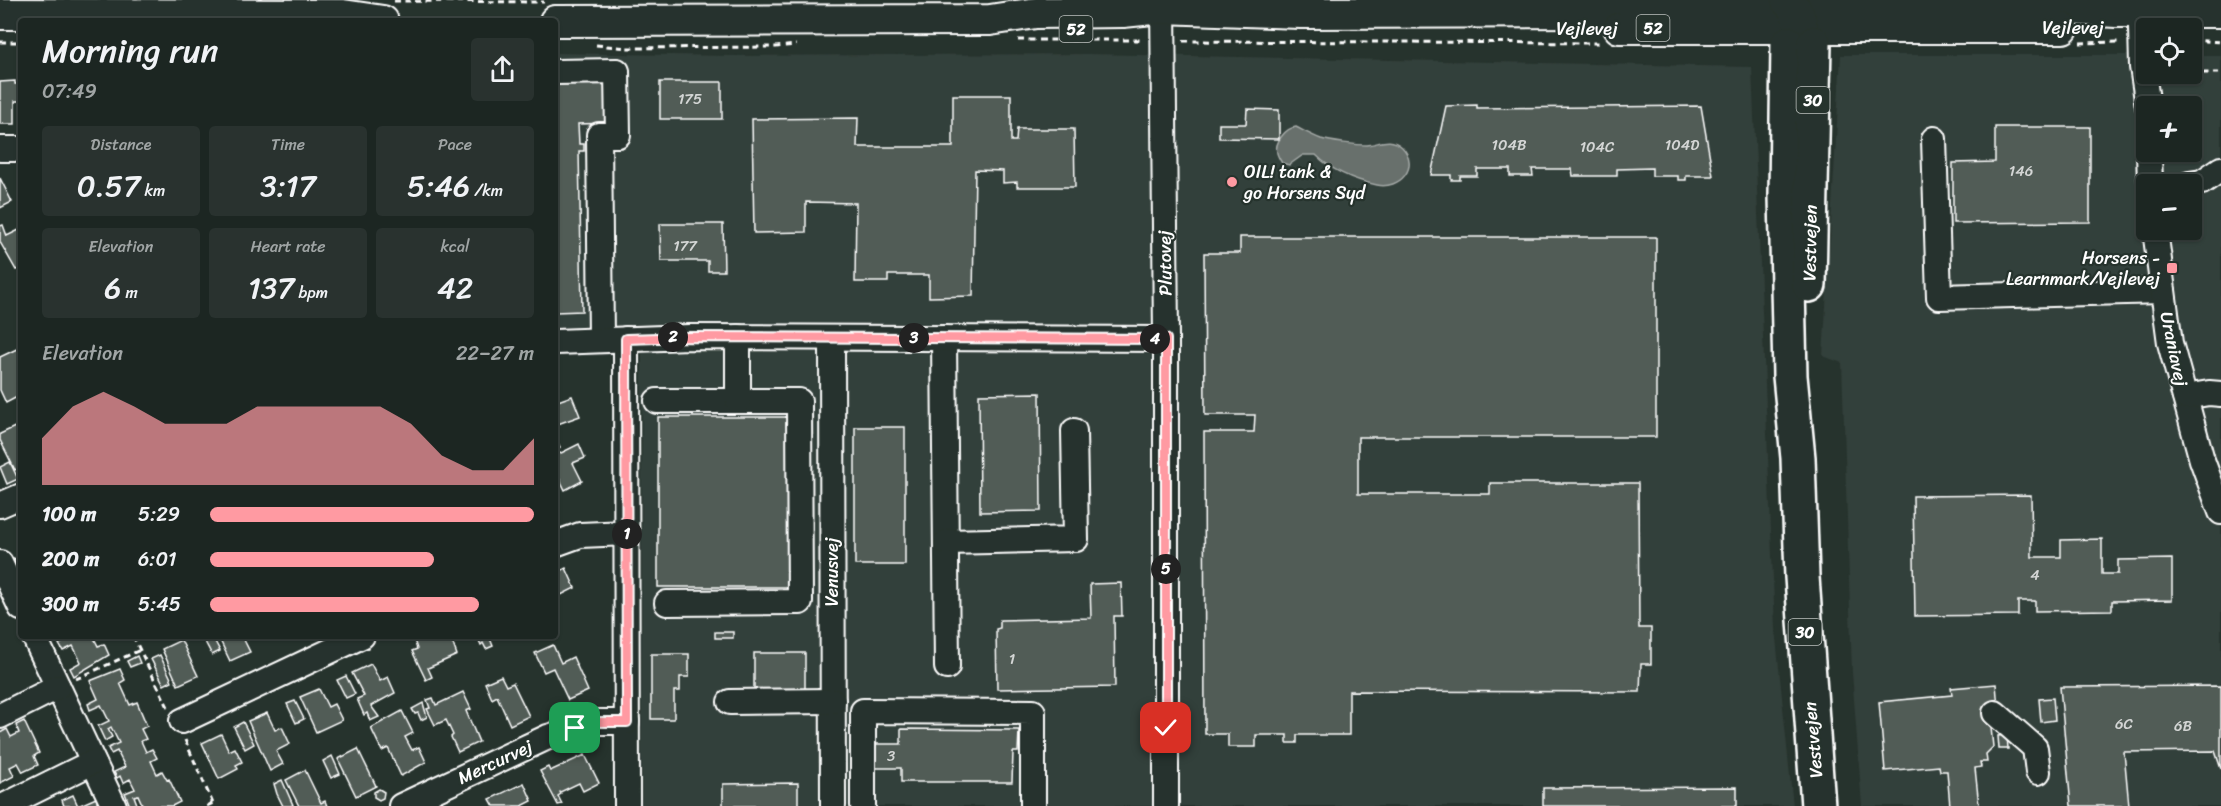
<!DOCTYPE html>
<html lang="en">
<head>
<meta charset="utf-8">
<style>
	body { margin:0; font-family:Sriracha,sans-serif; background:#29322f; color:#f1f3f6; height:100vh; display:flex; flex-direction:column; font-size:22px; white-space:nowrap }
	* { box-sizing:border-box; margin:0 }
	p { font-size:20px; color:#a0a5a5 }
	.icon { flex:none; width:33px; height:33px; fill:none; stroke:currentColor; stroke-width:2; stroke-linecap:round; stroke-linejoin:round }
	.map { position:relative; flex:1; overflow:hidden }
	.sheet { position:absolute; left:18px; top:18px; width:540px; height:621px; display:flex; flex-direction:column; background:#1c2622; border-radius:6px; box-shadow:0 2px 4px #0004,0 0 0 2px #3a4340 }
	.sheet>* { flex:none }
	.tools { position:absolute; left:2136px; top:18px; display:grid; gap:12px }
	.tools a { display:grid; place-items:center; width:66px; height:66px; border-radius:6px; background:#1c2622; box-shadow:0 2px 4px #0004,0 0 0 2px #3a4340; font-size:30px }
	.pin { position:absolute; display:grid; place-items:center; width:51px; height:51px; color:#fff; margin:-26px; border-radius:12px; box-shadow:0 3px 9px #0006 }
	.km { position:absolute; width:30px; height:30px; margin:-15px; border-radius:50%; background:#222; color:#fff; font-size:16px; line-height:30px; text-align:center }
	.round { display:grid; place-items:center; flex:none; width:63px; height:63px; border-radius:6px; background:#29322f }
	.headline { display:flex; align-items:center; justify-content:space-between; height:102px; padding:0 24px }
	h1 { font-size:33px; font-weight:600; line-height:45px }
	.metrics { display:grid; grid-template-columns:repeat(3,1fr); gap:9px; height:102px; padding:6px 24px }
	.metrics div { display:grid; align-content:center; border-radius:6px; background:#29322f; text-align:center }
	.metrics b { font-size:30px; font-weight:600 }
	.metrics small { font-size:16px; font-weight:400 }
	.metrics p { font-size:16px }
	.chart { height:168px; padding:12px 24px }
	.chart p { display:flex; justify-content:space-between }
	.chart svg { width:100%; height:108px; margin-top:6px; fill:#ff9aa2; opacity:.7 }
	ul { padding:0 24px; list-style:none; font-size:20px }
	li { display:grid; grid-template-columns:96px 72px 1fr; align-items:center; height:45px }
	li i { height:15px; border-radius:8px; background:#ff9aa2 }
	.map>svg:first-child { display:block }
	.built { fill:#333f3a; fill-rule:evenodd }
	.water { fill:#67706c; stroke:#a4a9a7; stroke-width:1.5 }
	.building { fill:#515c57; stroke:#fff; stroke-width:1.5 }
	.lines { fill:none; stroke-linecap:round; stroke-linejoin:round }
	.minor-casing { stroke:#fff; stroke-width:28 }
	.major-casing { stroke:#fff; stroke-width:34 }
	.highway-casing { stroke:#fff; stroke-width:38 }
	.path { stroke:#fff; stroke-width:3; stroke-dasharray:6 4.5; stroke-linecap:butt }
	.minor { stroke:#26332d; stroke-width:24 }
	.major { stroke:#26332d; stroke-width:30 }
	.highway { stroke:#26332d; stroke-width:33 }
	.route-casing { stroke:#fff; stroke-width:12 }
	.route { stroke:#ff9aa2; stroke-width:8 }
	.poi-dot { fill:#ff9aa2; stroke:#26332d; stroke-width:2 }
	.labels { text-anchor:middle; stroke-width:4.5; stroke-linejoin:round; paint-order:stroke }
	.number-label { font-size:15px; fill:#d4d6d5 }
	.shield { fill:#26332d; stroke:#bec2c0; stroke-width:1.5 }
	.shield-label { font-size:16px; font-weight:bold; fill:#fff }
	.street-label { font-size:18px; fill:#fff; stroke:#26332d }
	.poi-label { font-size:18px; fill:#fff; stroke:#26332d; text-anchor:start }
</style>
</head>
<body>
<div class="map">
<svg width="2221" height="806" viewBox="0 0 2221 806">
	<rect width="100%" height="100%" fill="#26332d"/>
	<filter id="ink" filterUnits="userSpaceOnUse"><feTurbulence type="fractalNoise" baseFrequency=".0167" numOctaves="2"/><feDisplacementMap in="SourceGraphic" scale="12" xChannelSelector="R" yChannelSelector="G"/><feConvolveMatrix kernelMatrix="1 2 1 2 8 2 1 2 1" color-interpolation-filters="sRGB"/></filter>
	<g filter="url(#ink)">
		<g class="built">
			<polygon points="555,53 731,56 1088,54 1752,67 1775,628 1793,806 641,806 642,354 555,357"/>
			<path d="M1841,55h305v19h46v-19h29v751h-359l-10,-133 -10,-310 -19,-7zM2146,106h46v46h-46zM2146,184h46v46h-46z"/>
		</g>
		<path class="water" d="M1296,127c8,4 17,9 25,12 10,3 36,6 46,6 12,-1 23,-9 35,2 19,20 -3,43 -25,38 -24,-5 -44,-13 -61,-30h-13l-14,10 -7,-2c-2,-3 -4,-6 -5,-10 -3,-11 9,-25 19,-26z"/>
		<g class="building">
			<polygon points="613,78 614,123 578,124 579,144 584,144 584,151 579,151 582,311 555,312 555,79"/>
			<polygon points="15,81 15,84 21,84 21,101 15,101 15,124 0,124 0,82"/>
			<rect x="660" y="82" width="62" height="37"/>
			<polygon points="953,95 1011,95 1011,141 1016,141 1017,129 1074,129 1075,187 1017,187 1017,182 1003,183 1003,171 975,170 973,296 929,297 929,275 888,275 888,282 855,282 856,203 806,202 806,232 754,233 752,119 858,118 857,147 953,147"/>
			<polygon points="1477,105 1477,108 1701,106 1713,176 1686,176 1686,180 1678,180 1678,176 1652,176 1652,168 1617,169 1617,176 1573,176 1572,169 1532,169 1533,176 1510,176 1510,169 1477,169 1477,176 1460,176 1460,180 1451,180 1451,175 1431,175 1446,106"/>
			<polygon points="1247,109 1279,110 1279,139 1219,138 1219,124 1246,124"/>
			<polygon points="1995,127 2090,127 2090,222 1953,223 1953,163 1995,162"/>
			<polygon points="0,178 12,202 0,208"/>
			<polygon points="660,224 723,224 724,271 708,271 708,261 661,261"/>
			<polygon points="3,225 7,236 19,230 21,233 21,268 16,270 0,242 0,226"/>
			<polygon points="1240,237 1656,237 1656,437 1358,437 1358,494 1490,494 1490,483 1638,483 1639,628 1651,628 1651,664 1641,664 1640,692 1349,691 1349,735 1297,735 1297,743 1287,743 1287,735 1256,735 1256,747 1228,747 1228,734 1205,734 1204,432 1254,432 1255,415 1205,415 1204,253 1240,253"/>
			<polygon points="21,347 21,395 6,403 0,390 0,357"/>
			<polygon points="1040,393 1041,511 980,512 979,394"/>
			<polygon points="572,396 580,416 555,425 555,402"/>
			<polygon points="658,417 789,417 790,587 658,587"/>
			<polygon points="17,426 21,434 21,466 15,470 0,440 0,434"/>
			<rect x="855" y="427" width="50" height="138"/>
			<polygon points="556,439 560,447 555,451 555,440"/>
			<polygon points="579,444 585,458 573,463 582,481 565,490 555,469 555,456"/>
			<polygon points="10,462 18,479 7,484 0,467"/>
			<polygon points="2031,495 2032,557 2061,557 2061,540 2102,539 2102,574 2118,574 2118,560 2172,559 2172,600 2112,601 2112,610 2035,611 2035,601 2018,601 2018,615 1915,616 1913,496"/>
			<polygon points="21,556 21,563 17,565 14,559"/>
			<polygon points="566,568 575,588 555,598 555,574"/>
			<polygon points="1121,583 1122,616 1114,616 1115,687 997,689 996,629 1000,628 1000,620 1091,618 1090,584"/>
			<rect x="715" y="632" width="18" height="6"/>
			<polygon points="69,636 93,636 98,646 104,644 109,655 74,676 70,668 81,662 73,646 63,651 59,644 70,639"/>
			<polygon points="202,636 212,636 220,651 212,655"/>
			<polygon points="218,636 242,636 250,652 230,661"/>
			<polygon points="424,636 450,636 457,655 428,668 432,677 426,680 412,651 417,649 414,640"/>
			<polygon points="477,636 489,636 493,646 486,649 483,643 481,645"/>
			<polygon points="181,640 198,676 178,685 162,649"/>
			<polygon points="553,645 561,663 573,657 588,691 568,700 553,668 544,672 535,653"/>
			<polygon points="754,653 805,653 805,692 754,693"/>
			<polygon points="651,654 689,654 689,677 680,677 680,691 674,691 674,719 651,719"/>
			<polygon points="160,655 172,681 164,685 151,659"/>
			<polygon points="137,656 140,663 130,667 127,661"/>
			<polygon points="371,664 380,681 388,677 395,693 371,706 379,717 370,721 367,713 364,715 357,699 364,696 352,673"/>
			<polygon points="120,669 125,680 120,683 130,705 137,702 147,726 141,729 146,739 141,741 146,752 152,749 157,758 151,761 157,774 162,771 167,780 169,779 180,802 172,806 143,806 138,795 134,796 137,804 130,806 125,793 135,789 130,779 123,783 120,776 117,778 114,772 125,767 117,751 111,754 108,748 119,743 111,727 108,729 112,737 105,741 98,726 109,721 101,705 90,710 88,704 98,699 90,681"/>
			<polygon points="346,676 355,694 346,698 337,680"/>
			<polygon points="501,676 506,686 513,683 529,716 510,725 497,696 492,699 485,683"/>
			<polygon points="1996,684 1998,708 1990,718 1993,747 1986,754 1987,762 1980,762 1981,767 1975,768 1979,806 1950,806 1947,771 1940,771 1939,766 1885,771 1879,702 1952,695 1951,688"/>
			<polygon points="2221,686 2221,769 2215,751 2124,752 2129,806 2071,806 2060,687"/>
			<polygon points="319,689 328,707 334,704 342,720 316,732 300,697"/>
			<polygon points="463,692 471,709 466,711 479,742 458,752 451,737 453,735 446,720 435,725 427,709 430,708 427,700 433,698 436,705"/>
			<polygon points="2053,698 2055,720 2041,722 2039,699"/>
			<polygon points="295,701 304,719 296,723 287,704"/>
			<polygon points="423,703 427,717 421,720 418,713 415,714 412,709"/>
			<polygon points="402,711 413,733 405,737 412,750 419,747 426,762 401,776 388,748 382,751 371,728"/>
			<polygon points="267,713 275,730 282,727 290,744 276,751 283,764 270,771 248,721"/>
			<polygon points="24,721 39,753 34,756 38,765 23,772 18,763 10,767 14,776 0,783 0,733 7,729 11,737 19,733 16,725"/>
			<polygon points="243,722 254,744 245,749 234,727"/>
			<polygon points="901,729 1019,730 1018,752 1013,752 1012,782 901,782 901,768 875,768 875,744 901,744"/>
			<polygon points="221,734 229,751 235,748 242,762 236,765 238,769 219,779 202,743"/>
			<polygon points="2007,735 2008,749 1999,749 1998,736"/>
			<polygon points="358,749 376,786 356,796 338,759"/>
			<polygon points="585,755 599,783 583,791 579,783 560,792 561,794 558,796 562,804 558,805 540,771 548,767 550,771"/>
			<polygon points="332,756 340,774 331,778 323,761"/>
			<polygon points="305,770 321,803 325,801 327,806 299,806 286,780"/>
			<polygon points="282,780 293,805 291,806 283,806 277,794 274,784"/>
			<polygon points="524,783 532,801 522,806 494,806 490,799"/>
			<polygon points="798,783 798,806 723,806 723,784"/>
			<polygon points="1737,787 1737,806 1543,806 1543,788"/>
			<polygon points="379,789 384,792 383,798 379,800 374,797 374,792"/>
			<polygon points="73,795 78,806 64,806 62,800"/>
			<polygon points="96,798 99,806 78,806"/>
		</g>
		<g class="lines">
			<g class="minor-casing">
				<g id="minor">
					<polyline points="1163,0 1166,339 1166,806"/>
					<polyline points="555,72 617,71 618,135 599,135 601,340"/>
					<polyline points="2148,106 2142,67 2141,27 2149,12"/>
					<polyline points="1934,139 1939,297 2163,291"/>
					<polyline points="0,149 21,149"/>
					<polyline points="2149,152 2150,184"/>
					<polyline points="2189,184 2202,182 2221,169"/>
					<polyline points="2155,230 2170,343 2202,460 2221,512"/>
					<polyline points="832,338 833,806"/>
					<polyline points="944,338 947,667"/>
					<polyline points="626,339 627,806"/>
					<polyline points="555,342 689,337 1166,339"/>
					<polyline points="2185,397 2209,393 2221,394"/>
					<polyline points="657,401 799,401 800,602 667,603"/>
					<polyline points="738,401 738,337"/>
					<polyline points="0,505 21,496"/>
					<polyline points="946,542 1076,539 1074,431"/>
					<polyline points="555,544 580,535 627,533"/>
					<polyline points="0,563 21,608"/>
					<polyline points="34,636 114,806"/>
					<polyline points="730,702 833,701"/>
					<polyline points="1995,713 2035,748 2038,772"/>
					<polyline points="0,716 58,687"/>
					<polyline points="182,721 362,636"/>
					<polyline points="4,806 93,762"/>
					<polyline points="401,806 548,737 599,722 627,722"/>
					<polyline points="863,806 863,711 1033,712 1033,806"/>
				</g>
			</g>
			<g class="major-casing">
				<g id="major">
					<polyline points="0,14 343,15 383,21"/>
					<polyline points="555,21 990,20 1036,13 1123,12 1162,8 1301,13 1605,12 1733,1 1969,3 2116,12 2221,12"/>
					<polyline points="1619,28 2063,28"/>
				</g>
			</g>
			<g class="highway-casing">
				<g id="highway">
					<path d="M1788,1c18,17 15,45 14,68"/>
					<polyline points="1788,43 1786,195 1790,376 1798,458 1802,577 1818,806"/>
					<polyline points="1809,285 1814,43"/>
				</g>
			</g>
			<g class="path">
				<polyline points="394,1 544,2"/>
				<polyline points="1018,40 1143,40"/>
				<polyline points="2192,40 2221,42"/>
				<polyline points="1183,41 1602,43"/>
				<polyline points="0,42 21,42"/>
				<polyline points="2080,43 2121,42"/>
				<polyline points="596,45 627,48 776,47 796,45"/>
				<polyline points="2192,73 2221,73"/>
				<polyline points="133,636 168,707"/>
				<polyline points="76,679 140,650"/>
				<polyline points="185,740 214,806"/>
				<polyline points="207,806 213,803"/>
			</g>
			<use href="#minor" class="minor"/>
			<use href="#major" class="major"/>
			<use href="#highway" class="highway"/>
		</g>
	</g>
	<g class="lines" filter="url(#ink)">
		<g class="route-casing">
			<polyline id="route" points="575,728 599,722 627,722 626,339 689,337 1166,339 1166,728"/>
		</g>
		<use href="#route" class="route"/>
	</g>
	<g class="poi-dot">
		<circle cx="1232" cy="182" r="6"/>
		<rect x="2166" y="262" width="12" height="12" rx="3"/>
	</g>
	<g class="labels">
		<g class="number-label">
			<text x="690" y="104">175</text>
			<text x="1509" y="150">104B</text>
			<text x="1682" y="150">104D</text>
			<text x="1597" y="152">104C</text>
			<text x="2021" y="176">146</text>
			<text x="685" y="251">177</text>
			<text x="2035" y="580">4</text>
			<text x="1012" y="664">1</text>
			<text x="2124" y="729">6C</text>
			<text x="2183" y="731">6B</text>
			<text x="891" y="761">3</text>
		</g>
		<g class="shield">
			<rect x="1636.5" y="15" width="33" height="26" rx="4.5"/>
			<rect x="1059.5" y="16" width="33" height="26" rx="4.5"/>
			<rect x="1796.5" y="87" width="33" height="26" rx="4.5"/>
			<rect x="1788.5" y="619" width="33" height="26" rx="4.5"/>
		</g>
		<g class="shield-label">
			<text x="1653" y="34">52</text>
			<text x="1076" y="35">52</text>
			<text x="1813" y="106">30</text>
			<text x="1805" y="638">30</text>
		</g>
		<g class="street-label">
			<text x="2073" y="34">Vejlevej</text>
			<text x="1587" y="35">Vejlevej</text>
			<text transform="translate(1810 243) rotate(-89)" y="6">Vestvejen</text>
			<text transform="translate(1165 263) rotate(-91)" y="6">Plutovej</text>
			<text transform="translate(2174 349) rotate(78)" y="6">Uraniavej</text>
			<text transform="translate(832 572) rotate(-90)" y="6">Venusvej</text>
			<text transform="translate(1813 740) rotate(-95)" y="6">Vestvejen</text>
			<text transform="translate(495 762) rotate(-25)" y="6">Mercurvej</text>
		</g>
		<g class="poi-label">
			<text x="1244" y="178">OIL! tank &amp;<tspan x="1244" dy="21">go Horsens Syd</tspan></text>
			<text x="2160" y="264" text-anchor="end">Horsens -<tspan x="2160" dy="21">Learnmark/Vejlevej</tspan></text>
		</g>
	</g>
</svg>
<div class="tools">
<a><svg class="icon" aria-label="locate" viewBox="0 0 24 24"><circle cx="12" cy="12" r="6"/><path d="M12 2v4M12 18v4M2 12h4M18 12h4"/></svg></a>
<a>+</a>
<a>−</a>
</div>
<div class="pin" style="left:575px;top:728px;background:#1e9e55"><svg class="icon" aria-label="arrive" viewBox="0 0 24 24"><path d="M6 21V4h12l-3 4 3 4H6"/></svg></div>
<div class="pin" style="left:1166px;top:728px;background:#d93025"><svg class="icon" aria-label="check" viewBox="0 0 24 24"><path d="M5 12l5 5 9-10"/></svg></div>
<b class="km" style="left:627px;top:534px">1</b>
<b class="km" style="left:673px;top:337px">2</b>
<b class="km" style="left:914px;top:338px">3</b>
<b class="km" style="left:1155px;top:339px">4</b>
<b class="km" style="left:1166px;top:569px">5</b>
<section class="sheet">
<div class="headline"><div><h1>Morning run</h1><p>07:49</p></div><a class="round"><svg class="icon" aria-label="share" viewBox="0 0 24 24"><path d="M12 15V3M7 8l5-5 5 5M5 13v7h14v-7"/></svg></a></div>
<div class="metrics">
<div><p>Distance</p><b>0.57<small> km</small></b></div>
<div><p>Time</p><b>3:17</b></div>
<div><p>Pace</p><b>5:46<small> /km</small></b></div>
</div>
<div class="metrics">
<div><p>Elevation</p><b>6<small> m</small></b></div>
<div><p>Heart rate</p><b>137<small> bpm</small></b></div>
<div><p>kcal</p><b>42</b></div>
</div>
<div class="chart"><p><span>Elevation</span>22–27 m</p>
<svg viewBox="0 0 160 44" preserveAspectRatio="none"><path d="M0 44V25L10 12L20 6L30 12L40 19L50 19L60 19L70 12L80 12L90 12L100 12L110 12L120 19L130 32L140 38L150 38L160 25V44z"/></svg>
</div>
<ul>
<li><b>100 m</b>5:29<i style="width:100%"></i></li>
<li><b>200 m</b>6:01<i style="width:69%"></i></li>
<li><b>300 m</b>5:45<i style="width:83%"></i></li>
</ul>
</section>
</div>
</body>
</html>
